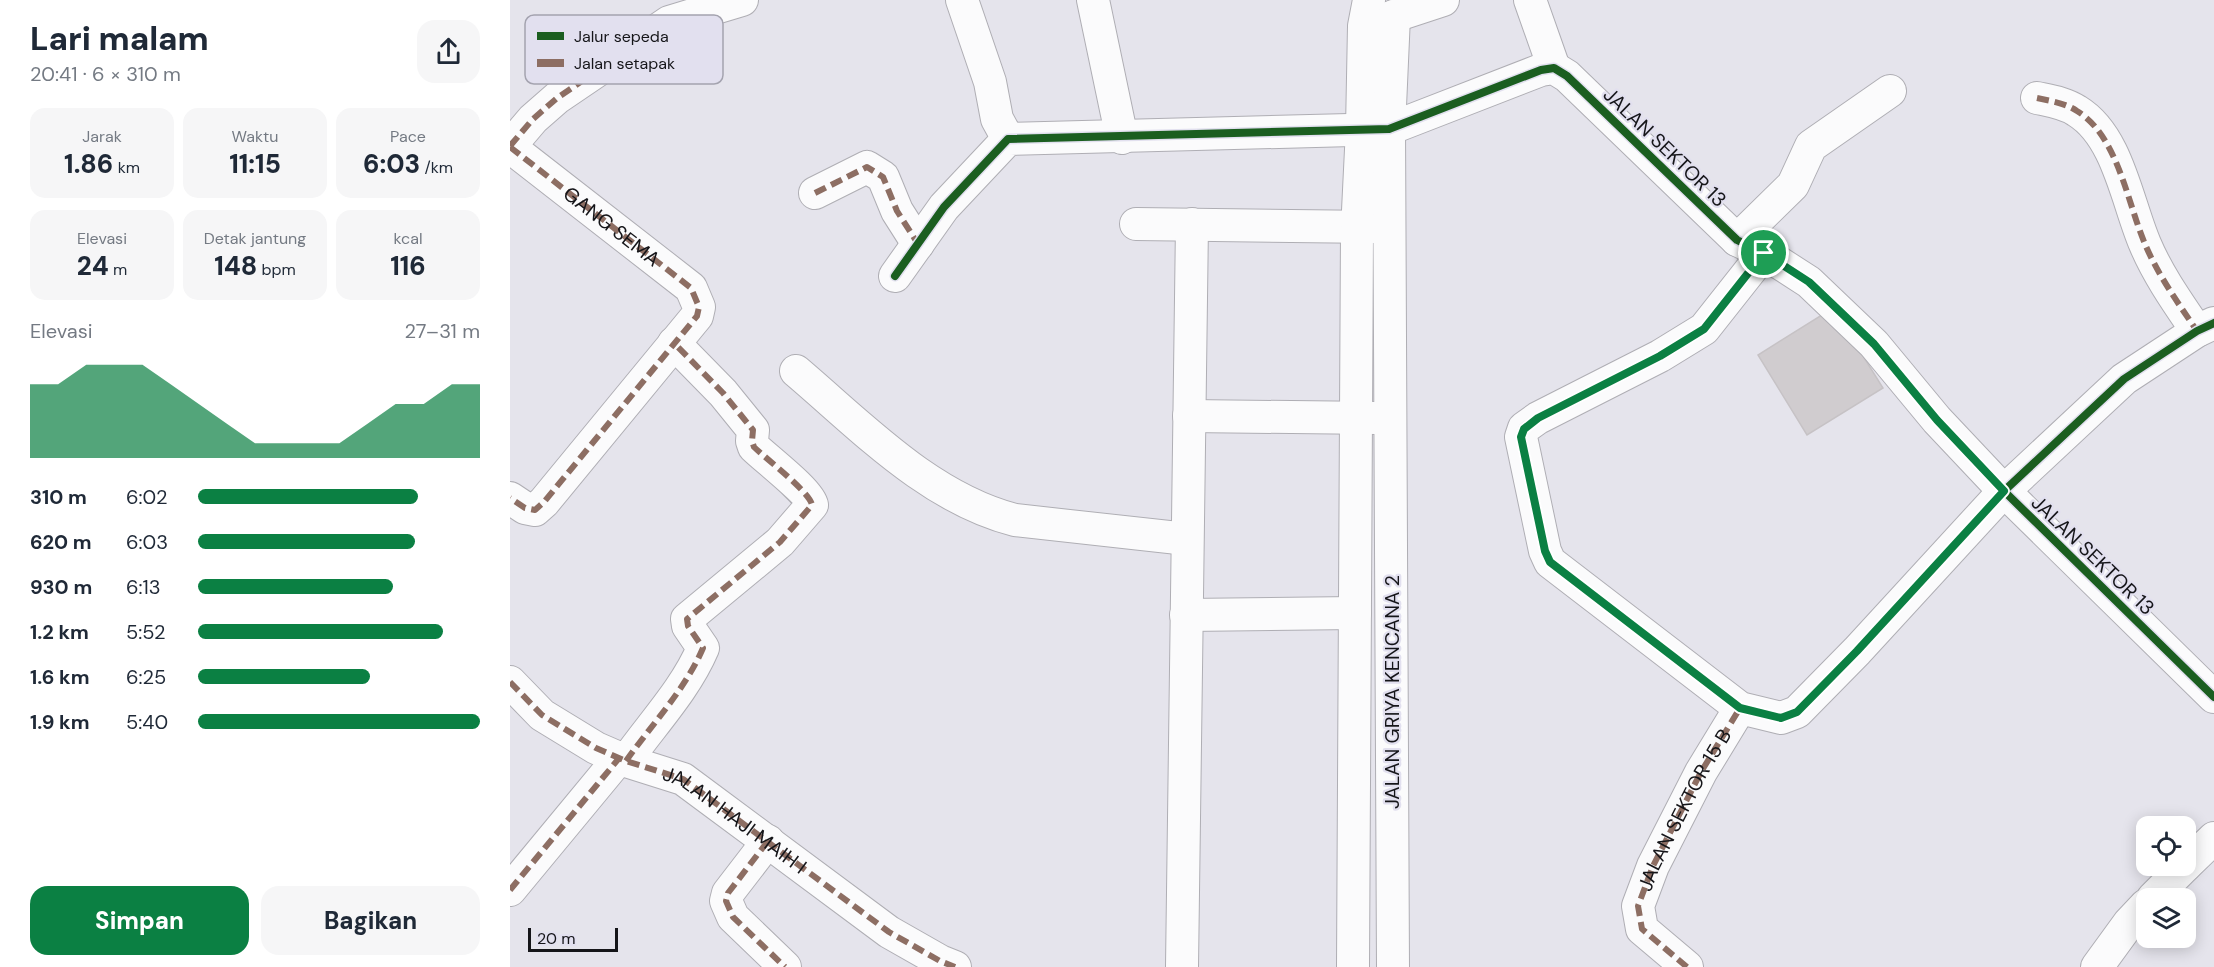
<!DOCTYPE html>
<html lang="id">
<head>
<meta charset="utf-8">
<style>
	body { margin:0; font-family:"DM Sans",sans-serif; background:#f6f6f7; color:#1f2937; height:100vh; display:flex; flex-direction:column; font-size:22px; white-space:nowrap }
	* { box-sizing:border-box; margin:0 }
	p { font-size:20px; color:#747a83 }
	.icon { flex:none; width:33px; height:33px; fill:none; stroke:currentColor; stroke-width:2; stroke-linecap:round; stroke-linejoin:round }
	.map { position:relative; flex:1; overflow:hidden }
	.details { display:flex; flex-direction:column; background:#fff; width:510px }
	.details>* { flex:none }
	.buttons { position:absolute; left:1626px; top:816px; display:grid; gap:12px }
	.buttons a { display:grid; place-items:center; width:60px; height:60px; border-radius:12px; background:#fff; box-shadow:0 3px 15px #0003; font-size:30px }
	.scale { position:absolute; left:18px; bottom:15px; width:90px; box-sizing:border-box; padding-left:6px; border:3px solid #151519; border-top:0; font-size:16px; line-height:21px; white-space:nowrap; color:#151519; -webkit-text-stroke:4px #e2e0ef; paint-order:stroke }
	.pin { position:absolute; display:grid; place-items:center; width:51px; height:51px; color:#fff; margin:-26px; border:3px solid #fff; border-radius:50%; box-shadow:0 2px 6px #0007 }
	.round { display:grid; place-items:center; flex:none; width:63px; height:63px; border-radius:18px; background:#f6f6f7 }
	.headline { display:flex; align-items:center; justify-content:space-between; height:102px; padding:0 30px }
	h1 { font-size:33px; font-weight:800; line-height:45px }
	.stats { display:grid; grid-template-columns:repeat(3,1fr); gap:9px; height:102px; padding:6px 30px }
	.stats div { display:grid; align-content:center; border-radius:15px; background:#f6f6f7; text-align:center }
	.stats b { font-size:26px; font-weight:800 }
	.stats small { font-size:16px; font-weight:400 }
	.stats p { font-size:16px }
	.chart { height:168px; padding:12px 30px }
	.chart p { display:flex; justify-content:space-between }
	.chart svg { width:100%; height:108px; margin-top:6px; fill:#0b8043; opacity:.7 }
	.button { display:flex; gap:12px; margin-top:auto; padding:12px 30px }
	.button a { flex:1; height:69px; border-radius:18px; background:#0b8043; color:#fff; font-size:24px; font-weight:800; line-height:69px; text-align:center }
	.button a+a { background:#f6f6f7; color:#1f2937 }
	ul { padding:0 30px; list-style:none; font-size:20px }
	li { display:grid; grid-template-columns:96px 72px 1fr; align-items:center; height:45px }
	li i { height:15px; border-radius:8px; background:#0b8043 }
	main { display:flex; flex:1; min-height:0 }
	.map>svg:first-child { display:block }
	.building { fill:#d0cccf; stroke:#c6c2c5; stroke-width:1.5 }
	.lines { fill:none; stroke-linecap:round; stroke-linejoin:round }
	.street-casing { stroke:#afaeb4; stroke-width:34 }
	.street { stroke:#fbfbfc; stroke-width:32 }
	.quiet { stroke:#8d6e63; stroke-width:6; stroke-dasharray:12 6; stroke-linecap:butt }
	.cycleway-casing { stroke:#e2e0ef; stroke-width:11 }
	.cycleway { stroke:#1b5e20; stroke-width:8 }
	.route-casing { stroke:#fff; stroke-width:12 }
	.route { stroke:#0b8043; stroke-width:8 }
	.labels { text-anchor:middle; stroke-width:4.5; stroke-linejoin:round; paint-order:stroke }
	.street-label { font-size:20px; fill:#151519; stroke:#e2e0ef }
	.key { fill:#e2e0ef; stroke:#a4a3af; stroke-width:1.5 }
	.key-label { font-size:16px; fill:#151519 }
</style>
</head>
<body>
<main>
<section class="details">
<div class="headline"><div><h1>Lari malam</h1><p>20:41 · 6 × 310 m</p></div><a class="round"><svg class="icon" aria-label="share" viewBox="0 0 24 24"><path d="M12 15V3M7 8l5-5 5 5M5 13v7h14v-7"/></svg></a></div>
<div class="stats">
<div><p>Jarak</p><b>1.86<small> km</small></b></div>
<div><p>Waktu</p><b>11:15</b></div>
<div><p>Pace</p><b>6:03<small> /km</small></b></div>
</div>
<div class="stats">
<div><p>Elevasi</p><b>24<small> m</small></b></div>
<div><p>Detak jantung</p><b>148<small> bpm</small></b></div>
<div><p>kcal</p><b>116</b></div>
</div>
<div class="chart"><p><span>Elevasi</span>27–31 m</p>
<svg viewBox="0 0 160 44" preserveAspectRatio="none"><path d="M0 44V14L10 14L20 6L30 6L40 6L50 14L60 22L70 30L80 38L90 38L100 38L110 38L120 30L130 22L140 22L150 14L160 14V44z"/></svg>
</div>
<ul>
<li><b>310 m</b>6:02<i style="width:78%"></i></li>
<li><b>620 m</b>6:03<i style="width:77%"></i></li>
<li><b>930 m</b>6:13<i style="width:69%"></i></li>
<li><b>1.2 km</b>5:52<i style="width:87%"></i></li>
<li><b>1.6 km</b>6:25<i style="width:61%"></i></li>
<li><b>1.9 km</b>5:40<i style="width:100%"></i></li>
</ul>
<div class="button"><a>Simpan</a><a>Bagikan</a></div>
</section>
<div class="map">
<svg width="1704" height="967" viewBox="0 0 1704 967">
	<rect width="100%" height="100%" fill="#e5e4ec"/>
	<polygon class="building" points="1323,308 1373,388 1297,435 1248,355"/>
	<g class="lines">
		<g class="street-casing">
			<g id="street">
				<polyline points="452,0 480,82 487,119 498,139"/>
				<polyline points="583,0 612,138"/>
				<polyline points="1020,0 1044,68"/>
				<polyline points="863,23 933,0"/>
				<path d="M1527,98c14,3 28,5 40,13 41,25 50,91 68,133 13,31 33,59 52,87"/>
				<polyline points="0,146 23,119 47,98 159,22 232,0"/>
				<path id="s1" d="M0,147l181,141 8,19 -2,9 -153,186 -9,8 -10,-2 -15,-10"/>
				<polyline points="305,193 357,167 373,177 387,211 408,244"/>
				<polyline points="626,224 867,227"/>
				<polyline points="1227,240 1283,185 1301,146 1380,91"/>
				<polyline points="1254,253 1194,329 1150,356 1028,418 1014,428 1011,437 1035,551 1040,562 1230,708 1271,718 1287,712 1347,651 1494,491 1614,379 1687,331 1704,323"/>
				<polyline points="385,276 434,207 498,139 879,129 1031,70 1044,68 1057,76 1227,240 1254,253 1299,282 1364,344 1427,420 1494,491 1704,697"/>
				<path d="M286,371c66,56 133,127 219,149l172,19"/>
				<polyline points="679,416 867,418"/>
				<polyline points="676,615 845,613"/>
				<path id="s2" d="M0,682l32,33 54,33 30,13 57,18 206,153 51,29 15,6"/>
				<path d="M116,761c26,-37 59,-71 77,-113l-15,-22 -1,-7 93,-77 32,-37c-2,-13 -47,-47 -58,-58l-2,-6 1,-11 -30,-37 -49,-50"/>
				<polyline points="258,841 218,893 216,901 223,917 275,967"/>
				<polyline points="1676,865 1704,838"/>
				<polyline points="0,890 110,757"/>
				<polyline points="1643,898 1675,866"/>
				<polyline points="672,967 682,224"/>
				<polyline points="843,967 847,231 852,129 854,26 859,0"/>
				<polyline points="883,967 879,129 884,16"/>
				<polyline points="1177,967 1132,929 1128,906 1143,866 1191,772 1230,708"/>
				<polyline points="1587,967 1619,923 1636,905"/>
			</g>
		</g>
		<use href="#street" class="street"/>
		<g class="quiet">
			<path d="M1527,98c14,3 28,5 40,13 41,25 50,91 68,133 13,31 33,59 52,87"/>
			<polyline points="0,146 23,119 47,98 159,22"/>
			<polyline points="0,147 181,288 189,307 187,316 34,502 25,510 15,508 0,498"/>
			<polyline points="305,193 357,167 373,177 387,211 408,244"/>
			<polyline points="0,682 32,715 86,748 116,761 173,779 379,932 430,961 445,967"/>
			<path d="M116,761c26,-37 59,-71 77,-113l-15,-22 -1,-7 93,-77 32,-37c-2,-13 -47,-47 -58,-58l-2,-6 1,-11 -30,-37 -49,-50"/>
			<polyline points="258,841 218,893 216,901 223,917 275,967"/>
			<polyline points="0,890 110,757"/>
			<path id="s3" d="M1177,967l-45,-38 -4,-23 15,-40 48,-94 39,-64"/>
		</g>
		<g class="cycleway-casing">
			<g id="cycleway">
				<polyline points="1254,253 1194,329 1150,356 1028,418 1014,428 1011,437 1035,551 1040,562 1230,708 1271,718 1287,712 1347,651 1494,491 1614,379 1687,331 1704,323"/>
				<polyline points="385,276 434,207 498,139 879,129 1031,70 1044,68 1057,76 1227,240 1254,253 1299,282 1364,344 1427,420 1494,491 1704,697"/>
			</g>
		</g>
		<use href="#cycleway" class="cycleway"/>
	</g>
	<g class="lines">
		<g class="route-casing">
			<polygon id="route" points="1254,253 1299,282 1364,344 1427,420 1494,491 1347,651 1287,712 1271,718 1230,708 1040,562 1035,551 1011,437 1014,429 1028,418 1150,356 1194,329"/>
		</g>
		<use href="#route" class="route"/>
	</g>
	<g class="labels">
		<g class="street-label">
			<text transform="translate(1155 147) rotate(44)" y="7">JALAN SEKTOR 13</text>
			<text dy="7" stroke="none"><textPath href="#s1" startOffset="129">GANG SEMA</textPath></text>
			<text transform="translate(1583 555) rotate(44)" y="7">JALAN SEKTOR 13</text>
			<text transform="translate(882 692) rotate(-90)" y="7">JALAN GRIYA KENCANA 2</text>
			<text dy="7" stroke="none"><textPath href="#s3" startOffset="189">JALAN SEKTOR 15 B</textPath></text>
			<text dy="7" stroke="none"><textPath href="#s2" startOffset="267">JALAN HAJI MAIH I</textPath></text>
		</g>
	</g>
	<rect x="15" y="15" width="198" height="69" rx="9" class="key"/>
	<rect x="27" y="32" width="27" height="8" fill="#1b5e20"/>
	<rect x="27" y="59" width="27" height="8" fill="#8d6e63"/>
	<g class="key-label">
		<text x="64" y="42">Jalur sepeda</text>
		<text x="64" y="69">Jalan setapak</text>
	</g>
</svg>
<div class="buttons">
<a><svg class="icon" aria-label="locate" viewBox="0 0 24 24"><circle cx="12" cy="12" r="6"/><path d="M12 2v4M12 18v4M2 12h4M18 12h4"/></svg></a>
<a><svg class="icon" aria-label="layers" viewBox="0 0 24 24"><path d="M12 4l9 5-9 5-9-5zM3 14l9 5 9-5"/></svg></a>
</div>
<div class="scale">20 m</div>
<div class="pin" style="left:1254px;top:253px;background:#1e9e55"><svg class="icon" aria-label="arrive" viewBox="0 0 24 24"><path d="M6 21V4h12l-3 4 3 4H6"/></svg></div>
</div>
</main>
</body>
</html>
